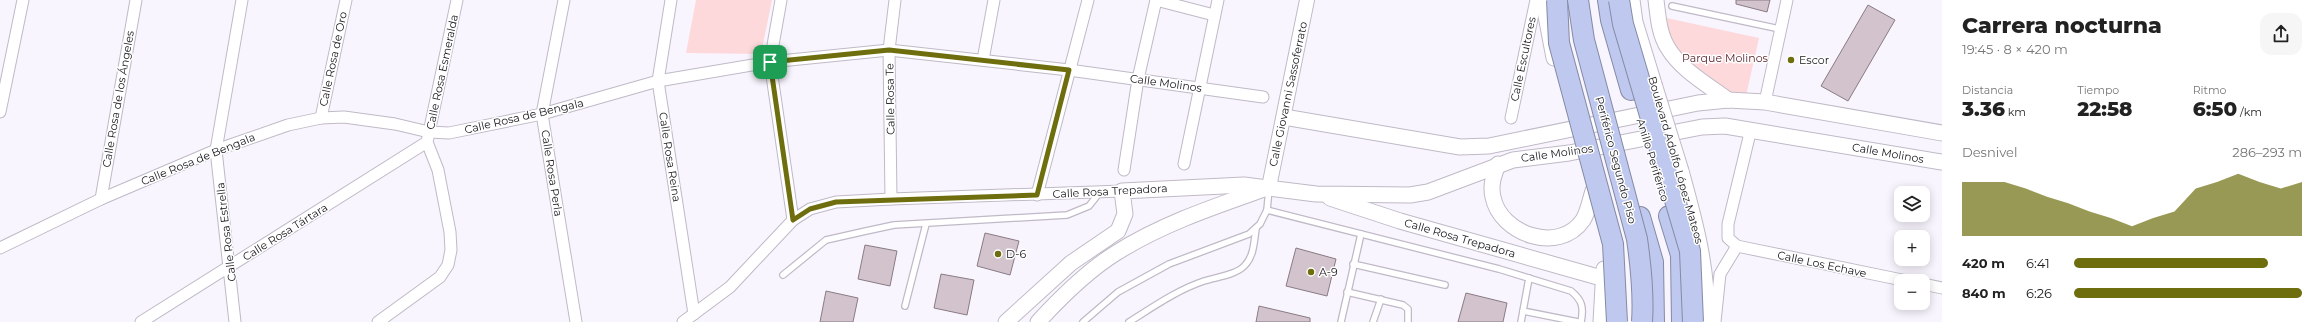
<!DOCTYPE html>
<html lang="es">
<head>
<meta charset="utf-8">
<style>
	body { margin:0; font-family:Montserrat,sans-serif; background:#f6f6f6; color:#222; height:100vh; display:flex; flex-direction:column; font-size:15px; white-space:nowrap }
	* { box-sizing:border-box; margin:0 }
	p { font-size:13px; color:#767676 }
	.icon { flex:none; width:22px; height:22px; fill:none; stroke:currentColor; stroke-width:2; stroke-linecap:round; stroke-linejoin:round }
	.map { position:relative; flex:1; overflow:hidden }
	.side { display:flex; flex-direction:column; background:#fff; width:380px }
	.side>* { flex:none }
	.controls { position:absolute; left:1894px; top:186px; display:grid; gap:8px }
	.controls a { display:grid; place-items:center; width:36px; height:36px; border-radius:8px; background:#fff; box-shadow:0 2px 10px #0003; font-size:20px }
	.pin { position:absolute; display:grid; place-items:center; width:34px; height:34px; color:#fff; margin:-17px; border-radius:8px; box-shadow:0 2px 6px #0006 }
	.round { display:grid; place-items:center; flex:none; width:42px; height:42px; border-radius:12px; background:#f6f6f6 }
	.overview { display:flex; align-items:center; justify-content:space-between; height:68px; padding:0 20px }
	h1 { font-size:22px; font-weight:800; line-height:30px }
	.metrics { display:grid; grid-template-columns:repeat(3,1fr); gap:6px; height:68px; padding:4px 20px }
	.metrics div { display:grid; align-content:center }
	.metrics b { font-size:20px; font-weight:800 }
	.metrics small { font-size:11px; font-weight:400 }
	.metrics p { font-size:11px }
	.chart { height:112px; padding:8px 20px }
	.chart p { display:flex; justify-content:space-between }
	.chart svg { width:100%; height:72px; margin-top:4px; fill:#6f6e0f; opacity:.7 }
	ul { padding:0 20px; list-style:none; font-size:13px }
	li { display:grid; grid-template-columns:64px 48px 1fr; align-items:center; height:30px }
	li i { height:10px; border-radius:5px; background:#6f6e0f }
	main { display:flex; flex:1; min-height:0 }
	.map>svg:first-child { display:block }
	.green { fill:#fdd9dc }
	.building { fill:#d2c3cd; stroke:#897b84 }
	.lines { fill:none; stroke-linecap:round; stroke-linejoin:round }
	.service-casing { stroke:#c0b9c7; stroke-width:8 }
	.minor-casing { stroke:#c0b9c7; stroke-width:13 }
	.tertiary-casing { stroke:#c0b9c7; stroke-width:16 }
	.secondary-casing { stroke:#c0b9c7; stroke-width:17 }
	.motorway-casing { stroke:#858aa4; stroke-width:22 }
	.service { stroke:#fff; stroke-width:5.5 }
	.minor { stroke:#fff; stroke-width:11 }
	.tertiary { stroke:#fff; stroke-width:14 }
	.secondary { stroke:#fff; stroke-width:15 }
	.motorway { stroke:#bfc8ee; stroke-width:20 }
	.secondary-bridge-casing { stroke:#c0b9c7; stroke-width:17; stroke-linecap:butt }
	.motorway-bridge-casing { stroke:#858aa4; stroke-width:22; stroke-linecap:butt }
	.secondary-bridge { stroke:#fff; stroke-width:15 }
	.motorway-bridge { stroke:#bfc8ee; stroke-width:20 }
	.route-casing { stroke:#fff; stroke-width:8 }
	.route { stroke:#6f6e0f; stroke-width:5 }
	.poi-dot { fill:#6f6e0f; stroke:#fff; stroke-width:1.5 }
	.labels { text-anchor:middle; stroke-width:3; stroke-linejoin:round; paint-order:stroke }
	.park-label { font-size:11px; fill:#531d27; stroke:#fff }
	.street-label { font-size:11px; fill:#18161b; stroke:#fff }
	.poi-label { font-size:11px; fill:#18161b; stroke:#fff; text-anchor:start }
</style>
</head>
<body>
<main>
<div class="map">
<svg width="1942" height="322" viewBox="0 0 1942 322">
	<rect width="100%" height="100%" fill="#f9f5fe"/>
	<g class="green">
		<polygon points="696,0 772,0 761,54 686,53"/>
		<polygon points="1662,17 1759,38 1746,96 1724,92 1700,74 1671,45"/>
	</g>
	<g class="building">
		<polygon points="1736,0 1770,0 1767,12 1736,4"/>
		<polygon points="1868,5 1895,20 1848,101 1821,86"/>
		<polygon points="985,233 1019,241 1010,275 977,266"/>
		<polygon points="865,245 897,251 890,286 858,279"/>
		<polygon points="1296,248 1336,259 1327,296 1286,286"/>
		<polygon points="941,274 974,280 967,315 934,308"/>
		<polygon points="826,291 858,298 853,322 820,322"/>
		<polygon points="1466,293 1507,303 1503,322 1458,322"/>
		<polygon points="1259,306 1310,318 1310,322 1256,322"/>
	</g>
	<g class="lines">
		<g class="service-casing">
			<g id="service">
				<polyline points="1672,6 1780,29"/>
				<path d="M1267,210l232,59 72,22c11,9 13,16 10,31"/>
				<polyline points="1353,264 1445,285"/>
				<polyline points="783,275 826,240 866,231 894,225 1067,215 1089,206 1100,192"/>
				<polyline points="1347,292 1403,305 1408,309 1408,322"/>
				<polyline points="905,306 926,224"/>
				<polyline points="1523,311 1578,322"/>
				<polyline points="1083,322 1118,292 1169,264 1249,234 1260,224 1267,210 1269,189"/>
				<path d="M1129,322c24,-15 48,-32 75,-41 12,-4 34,-6 42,-17 8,-9 8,-23 10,-35"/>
				<polyline points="1341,322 1361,234"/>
				<polyline points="1373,322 1381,299"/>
				<polyline points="1521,322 1529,278"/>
			</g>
		</g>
		<g class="minor-casing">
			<g id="minor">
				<polyline points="564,0 542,114 576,322"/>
				<polyline points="671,0 658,81 694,314"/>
				<polyline points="781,0 770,62 793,220"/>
				<polyline points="1156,0 1214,15"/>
				<polyline points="983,60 994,0"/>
				<polyline points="1765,102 1787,0"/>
				<polyline points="0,112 23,0"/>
				<polyline points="321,118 346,0"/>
				<polyline points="1511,118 1536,0"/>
				<polyline points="1751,129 1728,224 1728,238 1737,246 1907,281"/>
				<polyline points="1184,164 1218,0"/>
				<polyline points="1124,170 1138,79 1156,0"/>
				<polyline points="1037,195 1088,0"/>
				<polyline points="101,199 136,0"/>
				<polyline points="891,199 889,50 895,0"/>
				<polyline points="0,248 101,199 216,150 288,125 321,118 344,117 395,124 429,132 449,133 542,114 658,81 770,62 889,50 1069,70 1263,97"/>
				<polyline points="1923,284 1942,288"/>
				<polyline points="141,322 427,142"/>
				<polyline points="235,322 216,150 242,0"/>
				<polyline points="378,322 440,277 448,265 451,250 450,232 438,170 427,142 457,0"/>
				<polyline points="683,322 730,287 793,220 810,209 836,202 891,199 1122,191"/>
				<polyline points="1715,322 1720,274 1737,246"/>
			</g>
		</g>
		<g class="tertiary-casing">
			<polyline id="tertiary" points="1269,187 1307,0"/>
		</g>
		<g class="secondary-casing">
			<g id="secondary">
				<polyline points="1543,0 1554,58"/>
				<polyline points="1632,0 1635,22 1654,84"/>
				<path d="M1656,0c2,16 3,34 12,48 13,22 40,37 60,52"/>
				<polyline points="1284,117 1460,147 1489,146 1698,103 1728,100 1765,102 1942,133"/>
				<path d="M1498,164c-4,11 -8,21 -5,33 7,37 66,58 90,23 5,-8 7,-20 10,-29"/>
				<path d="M1681,171c14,50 27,98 26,151"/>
				<polyline points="1330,198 1400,221 1605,279"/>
				<polyline points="1006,322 1071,263 1118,231 1125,214 1122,191 1244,185 1316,194 1410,195 1428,192 1513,160 1569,153 1702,127 1725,126 1942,162"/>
				<path d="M1038,322c23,-25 49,-51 78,-69 46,-29 97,-46 148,-64"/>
				<polyline points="1601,322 1604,269"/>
			</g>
		</g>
		<g class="motorway-casing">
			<g id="motorway">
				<polyline points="1608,0 1611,20 1631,90"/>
				<polyline points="1669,216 1681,255 1682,322"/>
				<polyline points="1640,217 1653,262 1654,322"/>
			</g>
		</g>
		<use href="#service" class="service"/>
		<use href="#minor" class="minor"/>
		<use href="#tertiary" class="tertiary"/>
		<use href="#secondary" class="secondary"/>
		<use href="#motorway" class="motorway"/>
		<g class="secondary-bridge-casing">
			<polyline id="secondary-bridge" points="1654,84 1681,171"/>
		</g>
		<g class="motorway-bridge-casing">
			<g id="motorway-bridge">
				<polyline points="1557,0 1559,43 1613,244 1617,322"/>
				<path d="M1578,0l6,40 53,199c4,28 7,54 5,83"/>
				<polyline points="1619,0 1623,24 1690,251 1693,322"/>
			</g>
		</g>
		<use href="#secondary-bridge" class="secondary-bridge"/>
		<use href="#motorway-bridge" class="motorway-bridge"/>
	</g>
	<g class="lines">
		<g class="route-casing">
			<polygon id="route" points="889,50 1069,70 1037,195 836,202 810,209 793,220 770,62"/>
		</g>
		<use href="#route" class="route"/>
	</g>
	<g class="poi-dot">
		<circle cx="1791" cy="60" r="4"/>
		<circle cx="998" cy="254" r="4"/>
		<circle cx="1311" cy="272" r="4"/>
	</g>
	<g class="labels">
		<g class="park-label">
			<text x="1725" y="62">Parque Molinos</text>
		</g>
		<g class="street-label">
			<text transform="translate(333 59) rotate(-78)" y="4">Calle Rosa de Oro</text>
			<text transform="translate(1523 59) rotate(-78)" y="4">Calle Escultores</text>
			<text transform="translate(442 72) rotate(-78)" y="4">Calle Rosa Esmeralda</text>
			<text transform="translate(1166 83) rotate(8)" y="4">Calle Molinos</text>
			<text transform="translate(1288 94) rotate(-78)" y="4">Calle Giovanni Sassoferrato</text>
			<text transform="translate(118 99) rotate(-80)" y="4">Calle Rosa de los Ángeles</text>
			<text transform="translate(890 99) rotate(-91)" y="4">Calle Rosa Te</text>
			<text transform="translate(524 116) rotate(-13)" y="4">Calle Rosa de Bengala</text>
			<text transform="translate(1557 153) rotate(-8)" y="4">Calle Molinos</text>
			<text transform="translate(1888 153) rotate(10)" y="4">Calle Molinos</text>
			<text transform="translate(670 157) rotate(81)" y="4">Calle Rosa Reina</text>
			<text transform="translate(198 159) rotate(-22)" y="4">Calle Rosa de Bengala</text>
			<text transform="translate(1616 160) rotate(75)" y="4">Periférico Segundo Piso</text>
			<text transform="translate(1653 160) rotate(73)" y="4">Anillo Periférico</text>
			<text transform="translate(1676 160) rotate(74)" y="4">Boulevard Adolfo López Mateos</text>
			<text transform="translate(552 173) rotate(81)" y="4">Calle Rosa Perla</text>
			<text transform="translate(1110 191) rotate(-3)" y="4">Calle Rosa Trepadora</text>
			<text transform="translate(226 232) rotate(-97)" y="4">Calle Rosa Estrella</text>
			<text transform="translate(285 232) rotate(-32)" y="4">Calle Rosa Tártara</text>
			<text transform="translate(1460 238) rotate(16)" y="4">Calle Rosa Trepadora</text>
			<text transform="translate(1822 264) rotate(12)" y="4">Calle Los Echave</text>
		</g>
		<g class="poi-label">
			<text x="1799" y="64">Escor</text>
			<text x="1006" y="258">D-6</text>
			<text x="1319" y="276">A-9</text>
		</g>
	</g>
</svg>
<div class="controls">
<a><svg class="icon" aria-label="layers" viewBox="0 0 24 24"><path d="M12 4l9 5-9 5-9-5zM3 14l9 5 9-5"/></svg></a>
<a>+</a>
<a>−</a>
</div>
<div class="pin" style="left:770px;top:62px;background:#1e9e55"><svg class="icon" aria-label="arrive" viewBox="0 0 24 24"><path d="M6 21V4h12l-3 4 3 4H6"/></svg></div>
</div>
<section class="side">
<div class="overview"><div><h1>Carrera nocturna</h1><p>19:45 · 8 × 420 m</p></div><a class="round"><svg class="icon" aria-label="share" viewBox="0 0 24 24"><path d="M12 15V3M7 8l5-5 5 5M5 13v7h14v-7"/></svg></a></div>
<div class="metrics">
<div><p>Distancia</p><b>3.36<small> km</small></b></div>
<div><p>Tiempo</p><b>22:58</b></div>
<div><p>Ritmo</p><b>6:50<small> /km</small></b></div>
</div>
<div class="chart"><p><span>Desnivel</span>286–293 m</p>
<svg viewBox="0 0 160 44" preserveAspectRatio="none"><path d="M0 44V11L10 11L20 11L30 15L40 20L50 24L60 29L70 33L80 38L90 33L100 29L110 15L120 11L130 6L140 11L150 15L160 11V44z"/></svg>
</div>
<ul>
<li><b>420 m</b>6:41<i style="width:85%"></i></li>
<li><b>840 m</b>6:26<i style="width:100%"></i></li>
</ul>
</section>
</main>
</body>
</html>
